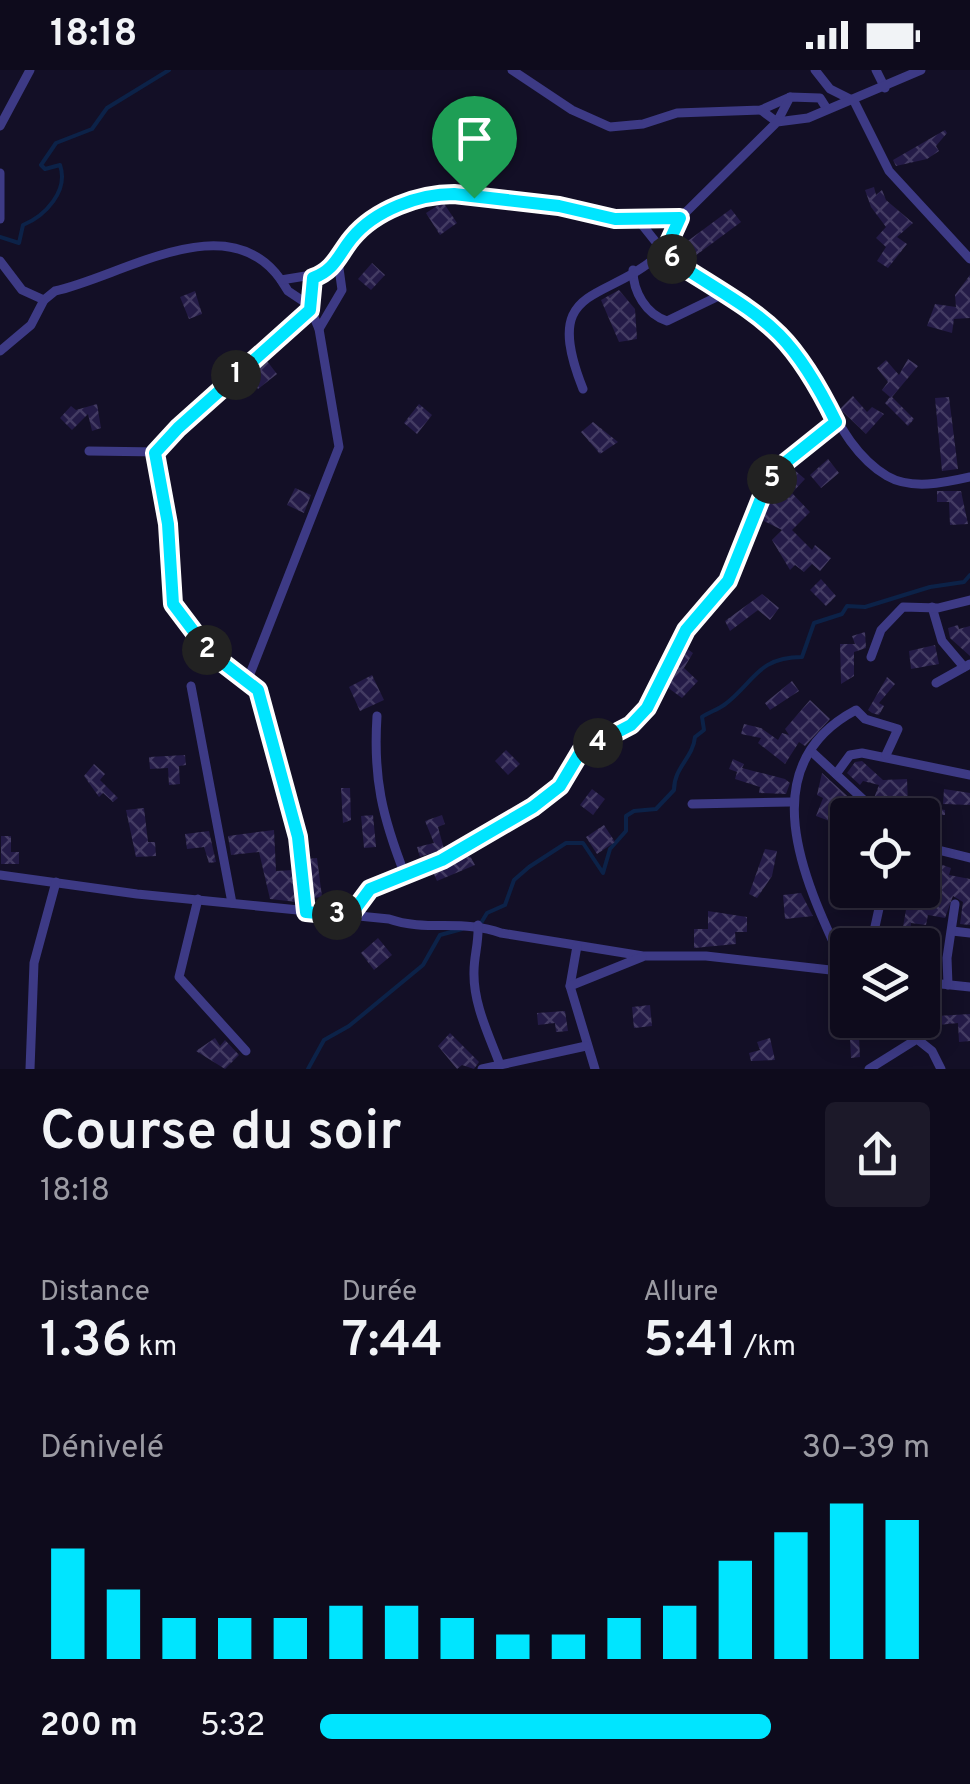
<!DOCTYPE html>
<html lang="fr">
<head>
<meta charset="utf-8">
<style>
	body { margin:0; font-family:Overpass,sans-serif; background:#1c1929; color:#f1f3f6; height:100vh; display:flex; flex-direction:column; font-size:38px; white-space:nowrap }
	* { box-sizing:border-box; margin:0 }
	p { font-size:32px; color:#9b9ba3 }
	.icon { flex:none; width:55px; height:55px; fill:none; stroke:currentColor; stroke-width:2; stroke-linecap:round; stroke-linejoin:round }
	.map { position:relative; height:999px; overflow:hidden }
	.side { display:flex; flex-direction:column; background:#0e0b1c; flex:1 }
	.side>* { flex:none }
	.tools { position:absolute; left:830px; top:728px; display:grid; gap:20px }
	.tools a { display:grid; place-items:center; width:110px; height:110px; border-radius:10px; background:#0e0b1c; box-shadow:0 5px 25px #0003,0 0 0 2px #2e2b3b; font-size:50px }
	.pin { position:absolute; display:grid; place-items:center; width:85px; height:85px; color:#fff; margin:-102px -42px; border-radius:50% 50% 50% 0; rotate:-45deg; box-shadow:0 0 10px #0007 }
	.pin .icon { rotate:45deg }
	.km { position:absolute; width:50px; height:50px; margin:-25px; border-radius:50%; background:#222; color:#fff; font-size:28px; line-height:50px; text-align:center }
	.round { display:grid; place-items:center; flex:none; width:105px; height:105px; border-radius:10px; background:#1c1929 }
	.headline { display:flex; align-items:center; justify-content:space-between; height:170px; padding:0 40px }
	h1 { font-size:55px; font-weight:600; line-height:75px }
	.stats { display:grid; grid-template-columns:repeat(3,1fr); gap:15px; height:170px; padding:10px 40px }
	.stats div { display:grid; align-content:center }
	.stats b { font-size:50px; font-weight:600 }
	.stats small { font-size:28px; font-weight:400 }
	.stats p { font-size:28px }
	.chart { height:280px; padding:20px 40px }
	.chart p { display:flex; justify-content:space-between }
	.chart svg { width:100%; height:180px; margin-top:10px; stroke:#00e5ff; stroke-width:6 }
	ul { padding:0 40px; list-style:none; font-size:32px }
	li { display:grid; grid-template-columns:160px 120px 1fr; align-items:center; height:75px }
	li i { height:25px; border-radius:12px; background:#00e5ff }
	.status { display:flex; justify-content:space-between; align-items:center; height:70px; padding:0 50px; background:#0e0b1c; direction:ltr }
	.status svg { height:28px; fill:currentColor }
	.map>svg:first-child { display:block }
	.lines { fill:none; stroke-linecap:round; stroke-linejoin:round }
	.stream { stroke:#0c2248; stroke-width:4 }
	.building { fill:url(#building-cross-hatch) }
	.minor { stroke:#3d3a85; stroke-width:9 }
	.route-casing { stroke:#fff; stroke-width:20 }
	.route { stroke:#00e5ff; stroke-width:12 }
</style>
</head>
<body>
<div class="status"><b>18:18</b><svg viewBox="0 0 49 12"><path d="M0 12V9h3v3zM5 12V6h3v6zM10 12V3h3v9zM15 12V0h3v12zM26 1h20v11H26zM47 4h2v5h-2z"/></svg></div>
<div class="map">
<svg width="970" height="999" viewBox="0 0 970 999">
	<defs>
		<pattern id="building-cross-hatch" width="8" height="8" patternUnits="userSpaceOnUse" patternTransform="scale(2.5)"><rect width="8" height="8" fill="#241b47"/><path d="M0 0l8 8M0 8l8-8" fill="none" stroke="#433b63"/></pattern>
	</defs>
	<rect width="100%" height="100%" fill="#130f26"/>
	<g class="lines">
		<g class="stream">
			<path d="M0,167l19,6 4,-18c22,-9 46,-34 37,-60l-15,4 -4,-4 15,-22 36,-14 15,-21 62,-38"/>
			<path d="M481,853l6,-10 18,-8 9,-25 15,-13 37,-24h17l20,30 7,-24 16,-18v-15l8,-5 22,-2 18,-19c0,-23 19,-32 21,-53l9,-7 -2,-13c7,-5 15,-7 22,-12 30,-22 33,-48 78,-48l12,-34 28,-9 5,-8 18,1 65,-20 34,-5 6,-7"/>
			<polyline points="308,999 324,970 349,956 423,895 440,865 462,859"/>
		</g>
	</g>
	<g class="building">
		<polygon points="945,60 947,63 936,76 939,81 927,89 896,96 893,90"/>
		<polygon points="874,117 876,125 882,120 886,130 913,153 897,167 907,174 888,198 877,191 886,177 876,168 886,157 871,137 865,120"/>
		<polygon points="443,132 457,153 440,165 426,143"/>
		<polygon points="731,139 741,152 691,189 681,176"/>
		<polygon points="372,193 385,205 371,220 358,209"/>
		<polygon points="970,205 970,248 954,249 952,263 927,256 935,234 956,237 955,225"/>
		<polygon points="619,220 635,239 637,269 619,272 601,230"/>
		<polygon points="195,221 202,244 189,249 180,227"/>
		<polygon points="908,289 918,296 892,327 914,349 908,356 885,333 890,327 882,320 888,312 877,298 886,290 899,305"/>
		<polygon points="267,291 277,304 258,319 248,306"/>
		<polygon points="853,326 867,342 872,337 884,344 866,364 840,339"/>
		<polygon points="949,327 958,399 942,401 935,328"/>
		<polygon points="97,334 101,358 92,361 88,344 72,360 60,348 71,336 76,340"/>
		<polygon points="419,334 432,345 417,364 404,353"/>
		<polygon points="593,352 618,372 600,384 581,362"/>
		<polygon points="828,389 839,403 821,418 810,405"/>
		<polygon points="792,398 805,409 792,423 810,442 792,460 812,480 815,475 831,488 820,501 812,494 804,502 795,495 790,500 772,470 782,460 762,450 774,420"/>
		<polygon points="295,418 311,425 304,443 287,435"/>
		<polygon points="937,421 961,421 968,454 950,455 949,432 937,432"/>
		<polygon points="821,509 836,526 826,536 810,520"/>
		<polygon points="762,524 779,538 770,550 758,540 730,561 725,551"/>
		<polygon points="958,555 959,559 970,556 970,586 950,568 948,558"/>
		<polygon points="865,562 866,578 854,582 854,606 841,614 840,574 855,574 852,566"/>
		<polygon points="935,575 939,594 911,599 909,581"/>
		<polygon points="686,578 693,583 684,598 698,611 682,628 667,617"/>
		<polygon points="372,605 384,630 360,641 349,617"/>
		<polygon points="887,607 895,614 879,633 884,636 879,645 872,643 868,640"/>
		<polygon points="792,611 799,621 770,640 765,633"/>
		<polygon points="810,630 830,649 805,676 799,672 785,694 758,673 761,668 741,664 744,654 761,658 778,670 782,663 789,665 785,659"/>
		<polygon points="506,680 520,694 508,705 495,691"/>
		<polygon points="185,685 186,695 179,696 180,714 169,715 168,698 150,699 149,687"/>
		<polygon points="733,689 744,694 742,698 785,709 790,713 786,724 759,723 760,717 735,709 737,702 729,699"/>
		<polygon points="862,691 883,710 907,709 908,734 945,740 945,745 900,745 903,735 882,736 874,728 879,715 863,711 860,715 847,703 855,692"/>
		<polygon points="94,694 105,704 100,710 118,728 113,732 103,723 99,727 84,706"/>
		<polygon points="822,703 867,744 848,745 848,780 836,778 843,756 816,746 823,728 817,725"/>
		<polygon points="341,718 350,718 351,750 343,753"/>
		<polygon points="592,719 605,729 593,745 580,735"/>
		<polygon points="944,719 970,723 970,735 943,734"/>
		<polygon points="144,738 148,772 155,772 156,786 136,787 126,740"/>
		<polygon points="373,745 376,777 364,778 361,746"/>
		<polygon points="442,745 445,754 438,757 444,779 420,787 417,777 434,773 425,751"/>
		<polygon points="604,755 615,772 597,784 586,767"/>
		<polygon points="274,760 276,801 293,800 297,832 270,829 259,782 231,785 228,766"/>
		<polygon points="209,761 216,792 209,793 204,777 187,779 185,764"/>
		<polygon points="1,766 11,766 11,782 19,782 19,794 1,794"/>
		<polygon points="765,779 777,781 772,806 757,828 749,824"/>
		<polygon points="470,786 475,795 437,811 433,802"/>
		<polygon points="317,788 322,827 312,828 308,789"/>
		<polygon points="937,793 951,798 949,805 970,809 970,855 960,854 963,832 953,826 945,848 928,845 926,855 911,853 909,874 891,872 893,856 903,857 907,834 889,829 891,821 912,825 913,820 922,820 922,800 933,803"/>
		<polygon points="801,823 813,846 785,849 783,825"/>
		<polygon points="708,841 747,847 747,862 735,862 736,874 694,878 694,859 708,859"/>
		<polygon points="378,868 392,885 374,900 361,883"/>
		<polygon points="650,935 652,956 634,958 632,937"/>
		<polygon points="565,941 568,961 556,962 555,953 538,955 537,943"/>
		<polygon points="970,944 970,971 959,972 958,953 938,955 937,946"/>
		<polygon points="849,950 873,950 874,966 859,966 860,987 851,988"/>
		<polygon points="450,963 479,992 474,999 462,995 457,999 438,976"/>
		<polygon points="215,968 220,976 225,970 239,985 225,999 196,981"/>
		<polygon points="770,968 775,990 751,991 749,983 760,980 757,972"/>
	</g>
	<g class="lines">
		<g class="minor">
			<polyline points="512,0 572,40 610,57 643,54 677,43 761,40 790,27"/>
			<polyline points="815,0 830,19 854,31 889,101 970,189"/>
			<polyline points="876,0 885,18"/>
			<polyline points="761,40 777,52 790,27 820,28 827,39"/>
			<polyline points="0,56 30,0"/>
			<polyline points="0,103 0,149"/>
			<path d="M639,151c11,13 22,29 35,41 36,30 82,43 114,79 37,41 49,105 99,135 24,14 57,7 83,1"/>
			<polyline points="0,191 22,220 44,230"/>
			<path d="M633,200c0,22 13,44 34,51l60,-29"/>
			<polyline points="281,210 288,221 309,235"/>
			<polyline points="319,259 342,220 338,191"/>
			<path d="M0,281l31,-26 13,-25 11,-9c68,-15 173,-87 226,-11l43,-7 42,-48 32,-19 43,-12 118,12 56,13 65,-1 97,-96 31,-4 113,-48"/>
			<path d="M583,319c-43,-108 23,-84 79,-137 8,-7 13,-24 18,-34"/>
			<polyline points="89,381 160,382 177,357 310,240"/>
			<polyline points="155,383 168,454 174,537 210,583 258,620 297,767 306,842"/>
			<polyline points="932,537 942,571 964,597"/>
			<polyline points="871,587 881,560 903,537 938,538 970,530"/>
			<polyline points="248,609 339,377 319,259 309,235 313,207"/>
			<polyline points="936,613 970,594"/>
			<polyline points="191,616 232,833"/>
			<path d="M377,646c-4,62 5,100 28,159"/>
			<polyline points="812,682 880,745"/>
			<polyline points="836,704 850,685 862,683 970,705"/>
			<polyline points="692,734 790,732"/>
			<polyline points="922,776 970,788"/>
			<path d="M0,805l137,19 252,25c37,13 75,0 112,14l142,23h63l142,16"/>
			<polyline points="198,829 179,907 246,981"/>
			<polyline points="350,846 370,819 442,790 533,737 560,716 581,681 631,655 647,639 686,559 728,511 767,416 781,396 835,352"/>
			<path d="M478,855c1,17 -4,31 -4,46 -1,32 14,62 25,91"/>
			<polyline points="952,861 970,863"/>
			<polyline points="871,875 883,820"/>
			<polyline points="577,876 570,916 595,999"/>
			<path d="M847,902c-38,-82 -101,-204 9,-262l9,9 33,10 -12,26"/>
			<polyline points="922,912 970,917"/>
			<polyline points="948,915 947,888 955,834"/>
			<polyline points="570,916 642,887"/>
			<polyline points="30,999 34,893 56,812"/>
			<polyline points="482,999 586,976"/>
			<polyline points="869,999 917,969 932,981 941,999"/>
		</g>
	</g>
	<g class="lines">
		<g class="route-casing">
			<path id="route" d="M454,124l105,12 56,13 65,-1 -15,33 10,11c87,56 113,62 161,160l-55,44 -15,20 -38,95 -42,49 -39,78 -16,17 -50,26 -21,35 -27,21 -91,53 -72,29 -20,27 -44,-4 -8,-75 -40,-147 -48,-37 -37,-49 -5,-80 -13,-71 23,-25 132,-118 3,-32c22,-8 25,-23 39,-40 23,-28 67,-44 102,-44z"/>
		</g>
		<use href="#route" class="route"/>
	</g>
</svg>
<div class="tools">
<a><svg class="icon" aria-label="locate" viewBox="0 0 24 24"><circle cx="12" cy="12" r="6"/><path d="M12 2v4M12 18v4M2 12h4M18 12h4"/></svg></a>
<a><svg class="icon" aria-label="layers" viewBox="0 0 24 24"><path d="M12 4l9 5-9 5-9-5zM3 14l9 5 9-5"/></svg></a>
</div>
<div class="pin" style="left:474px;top:128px;background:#1e9e55"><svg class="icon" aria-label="arrive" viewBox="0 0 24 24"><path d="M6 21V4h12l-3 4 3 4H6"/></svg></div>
<b class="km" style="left:236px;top:305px">1</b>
<b class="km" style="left:207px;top:580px">2</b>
<b class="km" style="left:337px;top:845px">3</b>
<b class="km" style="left:598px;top:673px">4</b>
<b class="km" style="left:772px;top:409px">5</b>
<b class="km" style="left:672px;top:189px">6</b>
</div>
<section class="side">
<div class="headline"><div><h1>Course du soir</h1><p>18:18</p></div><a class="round"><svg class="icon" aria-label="share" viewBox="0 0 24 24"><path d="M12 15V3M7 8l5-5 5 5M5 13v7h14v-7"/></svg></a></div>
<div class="stats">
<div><p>Distance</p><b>1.36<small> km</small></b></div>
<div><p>Durée</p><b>7:44</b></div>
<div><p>Allure</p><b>5:41<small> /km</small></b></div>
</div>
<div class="chart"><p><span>Dénivelé</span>30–39 m</p>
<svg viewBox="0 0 160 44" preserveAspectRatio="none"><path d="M5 44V17M15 44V27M25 44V34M35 44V34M45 44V34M55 44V31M65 44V31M75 44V34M85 44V38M95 44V38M105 44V34M115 44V31M125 44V20M135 44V13M145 44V6M155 44V10"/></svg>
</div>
<ul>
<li><b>200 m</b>5:32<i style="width:74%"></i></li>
</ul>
</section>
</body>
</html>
